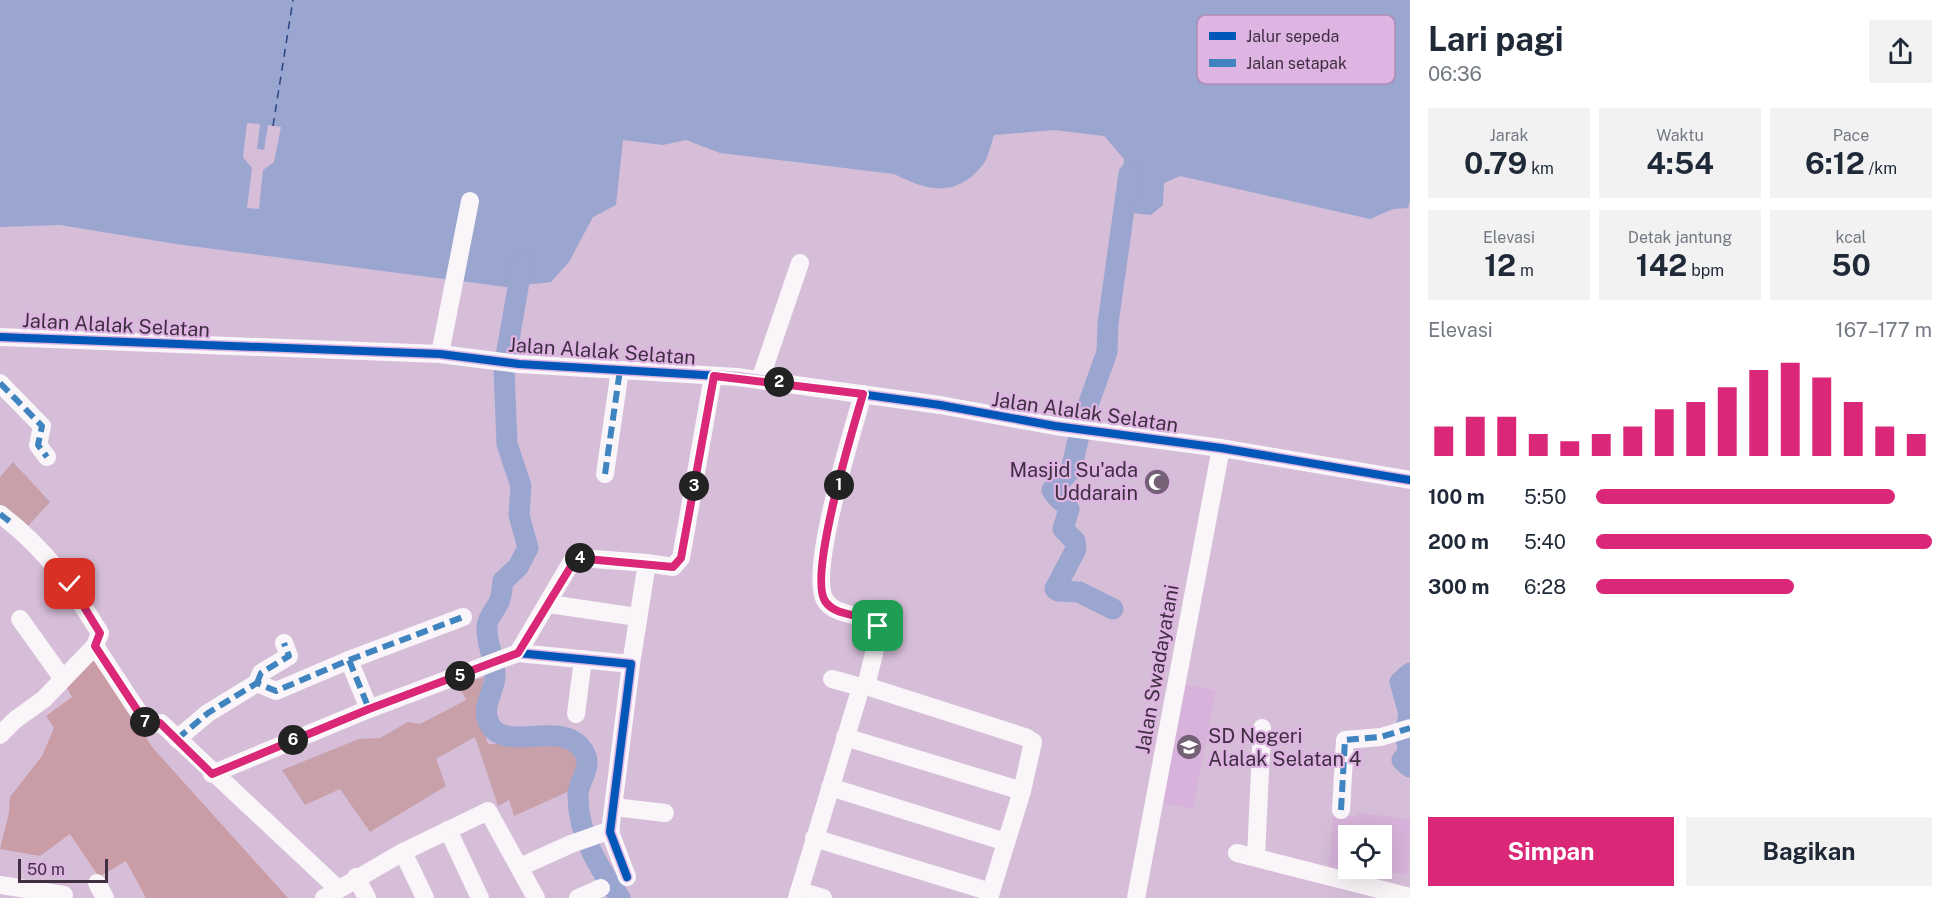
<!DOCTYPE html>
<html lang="id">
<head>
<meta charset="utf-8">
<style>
	body { margin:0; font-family:"Public Sans",sans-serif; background:#f2f2f3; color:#1f2937; height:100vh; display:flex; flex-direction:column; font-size:22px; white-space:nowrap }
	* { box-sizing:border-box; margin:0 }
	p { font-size:20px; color:#747a83 }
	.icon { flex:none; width:33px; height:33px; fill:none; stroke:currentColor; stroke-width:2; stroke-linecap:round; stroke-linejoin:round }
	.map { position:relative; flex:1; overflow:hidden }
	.side { display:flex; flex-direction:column; background:#fff; width:540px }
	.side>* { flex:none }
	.fabs { position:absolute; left:1338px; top:825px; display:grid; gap:12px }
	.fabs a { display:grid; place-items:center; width:54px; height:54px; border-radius:0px; background:#fff; box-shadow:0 6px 24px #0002; font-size:30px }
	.scale { position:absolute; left:18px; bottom:15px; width:90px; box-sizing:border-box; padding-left:6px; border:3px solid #3f2f41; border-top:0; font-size:16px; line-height:21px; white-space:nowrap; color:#3f2f41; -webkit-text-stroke:4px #deb4e2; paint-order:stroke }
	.pin { position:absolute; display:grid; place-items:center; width:51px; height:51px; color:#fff; margin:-26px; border-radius:12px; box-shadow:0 3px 9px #0006 }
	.km { position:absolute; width:30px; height:30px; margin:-15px; border-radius:50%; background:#222; color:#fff; font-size:16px; line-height:30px; text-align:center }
	.round { display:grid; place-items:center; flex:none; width:63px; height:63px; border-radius:0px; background:#f2f2f3 }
	.head { display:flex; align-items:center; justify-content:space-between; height:102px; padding:0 18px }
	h1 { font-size:33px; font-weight:700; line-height:45px }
	.metrics { display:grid; grid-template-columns:repeat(3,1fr); gap:9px; height:102px; padding:6px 18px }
	.metrics div { display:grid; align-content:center; border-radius:0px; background:#f2f2f3; text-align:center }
	.metrics b { font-size:30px; font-weight:700 }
	.metrics small { font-size:16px; font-weight:400 }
	.metrics p { font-size:16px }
	.chart { height:168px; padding:12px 18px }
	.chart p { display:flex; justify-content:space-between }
	.chart svg { width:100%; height:108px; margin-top:6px; stroke:#db2777; stroke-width:6 }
	.cta { display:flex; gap:12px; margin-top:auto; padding:12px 18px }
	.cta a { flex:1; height:69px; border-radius:0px; background:#db2777; color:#fff; font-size:24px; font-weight:700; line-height:69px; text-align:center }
	.cta a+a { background:#f2f2f3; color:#1f2937 }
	ul { padding:0 18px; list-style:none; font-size:20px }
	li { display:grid; grid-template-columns:96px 72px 1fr; align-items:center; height:45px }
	li i { height:15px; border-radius:8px; background:#db2777 }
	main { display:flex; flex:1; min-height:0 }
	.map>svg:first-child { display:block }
	.built { fill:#d7b2da; fill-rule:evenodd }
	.green { fill:#c7a0aa }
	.forest { fill:#ca9ca5 }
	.water { fill:#9aa5d0 }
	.pier { fill:#d6bed8 }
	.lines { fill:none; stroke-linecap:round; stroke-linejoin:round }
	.river { stroke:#9aa5d0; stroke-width:21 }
	.ferry { stroke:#264382; stroke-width:1.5; stroke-dasharray:8 6; stroke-linecap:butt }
	.minor { stroke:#f9f5f9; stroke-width:18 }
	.quiet { stroke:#3f84bf; stroke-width:6; stroke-dasharray:12 6; stroke-linecap:butt }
	.cycleway-casing { stroke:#deb4e2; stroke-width:11 }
	.cycleway { stroke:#0057b8; stroke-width:8 }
	.route-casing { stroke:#fff; stroke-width:12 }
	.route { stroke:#db2777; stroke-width:8 }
	.labels { text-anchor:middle; stroke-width:4.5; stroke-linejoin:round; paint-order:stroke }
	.street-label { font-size:20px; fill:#3f2f41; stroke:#deb4e2 }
	.poi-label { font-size:20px; fill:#3f2f41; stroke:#deb4e2; text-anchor:end }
	.key { fill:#deb4e2; stroke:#ae8cb2; stroke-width:1.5 }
	.key-label { font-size:16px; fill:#3f2f41 }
</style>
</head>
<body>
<main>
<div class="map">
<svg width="1410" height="898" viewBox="0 0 1410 898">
	<rect width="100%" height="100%" fill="#d6bed8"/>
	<g class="built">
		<polygon points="1186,685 1216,690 1193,809 1161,803"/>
		<path d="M1358,813l52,6 -2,55 -79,-6 4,-54 24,3zM1348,836h34v32h-34z"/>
	</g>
	<g class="green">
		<polygon points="13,462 50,502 28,526 0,505 0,477"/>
		<polygon points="484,677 479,717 488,744 555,744 575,753 583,766 574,789 514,816 509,800 498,806 475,737 436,759 446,786 370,832 340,789 305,805 282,770 359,739 380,738 408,722 420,724 466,700 459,685"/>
	</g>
	<polygon class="forest" points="96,656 152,747 288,898 146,898 126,861 99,877 70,834 40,856 0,849 9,813 10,797 42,756 54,728 46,716 72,697 65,685"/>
	<path class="water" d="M0,0h1410v200l-2,8 -15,1 -23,10 -190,-43 -16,7 -1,22 -12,10 -19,-2 -11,-16 3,-38 -20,-23 -50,-6 -60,5c-3,9 -6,24 -12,31 -27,32 -55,25 -88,8l-174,-21 -34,-13 -23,5 -40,-5 -7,65 -23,12 -24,45 -18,20 -45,5 -330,-43 -116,-19 -60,2z"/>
	<polygon class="pier" points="247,123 260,124 257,149 264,150 268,125 281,127 274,162 263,170 259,209 247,208 252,168 243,157"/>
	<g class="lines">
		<g class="river">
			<path d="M523,259l-19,109 3,76 14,42 -2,29 9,33 -10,19 -15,14c-1,5 -1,12 -3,18 -2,9 -13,18 -13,28 -1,17 9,33 8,50 -1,16 -15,31 -5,48 16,29 76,-9 95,29 7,14 -6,26 -7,40 -1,39 20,73 42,104"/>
			<path d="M1113,609l-34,-17 -21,-1 -3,-2 21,-40 -1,-8 -12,-12 6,-20c-5,-8 -13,-10 -17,-19l19,-20 12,-51 24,-67 1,-29 21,-149"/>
			<polyline points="1410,673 1400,682 1409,714 1405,735 1409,751 1402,760 1410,767"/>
		</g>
		<polyline class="ferry" points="273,126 293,0"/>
		<g class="minor">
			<polyline points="0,337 440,354 519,364 737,377 940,405 1055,426 1221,448 1410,480"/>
			<polyline points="440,354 470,201"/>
			<polyline points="760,380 800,263"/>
			<polyline points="0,383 42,426 38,445 47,457"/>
			<polyline points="605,474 620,370"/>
			<path d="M0,514c47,36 69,69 100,119l-5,13"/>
			<polyline points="647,563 673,567 681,558 713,376"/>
			<polyline points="549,604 637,617"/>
			<polyline points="20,619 63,679"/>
			<polyline points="518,653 572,561 580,558 647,563 631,664"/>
			<polyline points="349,660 463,617"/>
			<polyline points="832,679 861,687"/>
			<polyline points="257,683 261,673 289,656 284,643"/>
			<polyline points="866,686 1025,737 1033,742 1022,791 989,898"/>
			<polyline points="576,714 583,659"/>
			<polyline points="0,735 15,720 44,699 95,646 147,725 161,723 337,888"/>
			<polyline points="845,737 1022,791"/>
			<polyline points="177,739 208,713 257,683 276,691 349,660 369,709"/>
			<polyline points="212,774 369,709 518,653 631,664 610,832 627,877"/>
			<polyline points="830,787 1006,842"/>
			<polyline points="614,807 665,813"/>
			<polyline points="1341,810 1345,740 1381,737 1410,728"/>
			<polyline points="448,830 480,898"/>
			<polyline points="814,838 991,892"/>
			<polyline points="403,852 425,898"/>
			<polyline points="1237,853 1410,897"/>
			<polyline points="1256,857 1262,728"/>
			<polyline points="520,867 571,844 611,830"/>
			<polyline points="356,877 367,898"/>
			<polyline points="97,883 105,898"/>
			<polyline points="0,885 64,895"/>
			<polyline points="799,891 823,898"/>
			<polyline points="324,898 403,852 488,811 536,898"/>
			<polyline points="578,898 601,888"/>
			<path d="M797,898l64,-211 5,-1 14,-57c-11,-18 -44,-10 -55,-29 -17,-29 28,-170 38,-206"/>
			<polyline points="1136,898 1221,448"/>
		</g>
		<g class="quiet">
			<polyline points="0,383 42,426 38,445 47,457"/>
			<polyline points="605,474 620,370"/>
			<polyline points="0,514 14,525"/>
			<polyline points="647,563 673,567 681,558 713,376"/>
			<polyline points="349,660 463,617"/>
			<polyline points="257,683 261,673 289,656 284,643"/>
			<polyline points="177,739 208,713 257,683 276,691 349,660 369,709"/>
			<polyline points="1341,810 1345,740 1381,737 1410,728"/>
		</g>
		<g class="cycleway-casing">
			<g id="cycleway">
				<polyline points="0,337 440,354 519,364 737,377 940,405 1055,426 1221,448 1410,480"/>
				<polyline points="212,774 369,709 518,653 631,664 610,832 627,877"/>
			</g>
		</g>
		<use href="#cycleway" class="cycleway"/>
	</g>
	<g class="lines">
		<g class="route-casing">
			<path id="route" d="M70,584l30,49 -5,13 52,79 13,-2 52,51 157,-65 149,-56 58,-95 97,9 8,-9 33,-182 149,18c-10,35 -55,180 -38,207 11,17 39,11 53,25"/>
		</g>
		<use href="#route" class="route"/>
	</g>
	<defs>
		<g id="mosque-disc" transform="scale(1.35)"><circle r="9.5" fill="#746176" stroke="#deb4e2"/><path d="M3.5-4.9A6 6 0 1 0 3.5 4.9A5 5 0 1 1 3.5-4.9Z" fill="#fff"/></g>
		<g id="school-disc" transform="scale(1.35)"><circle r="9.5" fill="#746176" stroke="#deb4e2"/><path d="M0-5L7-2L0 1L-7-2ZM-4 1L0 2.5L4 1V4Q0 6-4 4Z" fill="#fff"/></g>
	</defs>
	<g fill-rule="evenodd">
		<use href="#mosque-disc" x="1157" y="482"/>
		<use href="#school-disc" x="1189" y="747"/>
	</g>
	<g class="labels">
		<g class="street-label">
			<text transform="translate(116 325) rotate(3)" y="7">Jalan Alalak Selatan</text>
			<text transform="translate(602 351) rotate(4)" y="7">Jalan Alalak Selatan</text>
			<text transform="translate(1085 412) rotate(8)" y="7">Jalan Alalak Selatan</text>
			<text transform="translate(1157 669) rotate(-80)" y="7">Jalan Swadayatani</text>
		</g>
		<g class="poi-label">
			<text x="1138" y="477">Masjid Su'ada<tspan x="1138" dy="23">Uddarain</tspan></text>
			<text x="1208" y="743" text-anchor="start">SD Negeri<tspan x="1208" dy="23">Alalak Selatan 4</tspan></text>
		</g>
	</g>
	<rect x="1197" y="15" width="198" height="69" rx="9" class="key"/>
	<rect x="1209" y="32" width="27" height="8" fill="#0057b8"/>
	<rect x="1209" y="59" width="27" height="8" fill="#3f84bf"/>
	<g class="key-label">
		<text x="1246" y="42">Jalur sepeda</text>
		<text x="1246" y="69">Jalan setapak</text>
	</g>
</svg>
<div class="fabs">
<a><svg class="icon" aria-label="locate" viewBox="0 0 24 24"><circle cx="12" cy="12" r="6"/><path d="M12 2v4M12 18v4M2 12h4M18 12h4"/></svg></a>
</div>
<div class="scale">50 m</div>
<div class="pin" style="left:878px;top:626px;background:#1e9e55"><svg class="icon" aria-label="arrive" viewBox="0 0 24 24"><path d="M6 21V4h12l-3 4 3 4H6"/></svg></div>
<div class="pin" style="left:70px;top:584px;background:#d93025"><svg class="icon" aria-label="check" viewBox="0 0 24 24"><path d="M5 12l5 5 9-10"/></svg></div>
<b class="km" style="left:839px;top:485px">1</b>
<b class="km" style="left:779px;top:382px">2</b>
<b class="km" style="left:694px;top:486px">3</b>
<b class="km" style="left:580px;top:558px">4</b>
<b class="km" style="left:460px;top:676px">5</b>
<b class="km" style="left:293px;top:740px">6</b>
<b class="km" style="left:145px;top:722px">7</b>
</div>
<section class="side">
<div class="head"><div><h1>Lari pagi</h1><p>06:36</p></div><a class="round"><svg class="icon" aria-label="share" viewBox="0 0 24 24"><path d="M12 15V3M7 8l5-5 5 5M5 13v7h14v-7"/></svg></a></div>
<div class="metrics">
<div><p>Jarak</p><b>0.79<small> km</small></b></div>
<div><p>Waktu</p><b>4:54</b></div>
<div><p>Pace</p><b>6:12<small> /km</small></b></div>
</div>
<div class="metrics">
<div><p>Elevasi</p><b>12<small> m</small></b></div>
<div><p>Detak jantung</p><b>142<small> bpm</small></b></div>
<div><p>kcal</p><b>50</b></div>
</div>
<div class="chart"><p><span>Elevasi</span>167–177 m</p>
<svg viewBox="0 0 160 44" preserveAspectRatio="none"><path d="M5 44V32M15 44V28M25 44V28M35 44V35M45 44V38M55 44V35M65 44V32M75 44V25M85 44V22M95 44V16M105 44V9M115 44V6M125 44V12M135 44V22M145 44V32M155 44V35"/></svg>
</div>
<ul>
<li><b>100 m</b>5:50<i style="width:89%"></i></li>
<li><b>200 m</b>5:40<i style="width:100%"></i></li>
<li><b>300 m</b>6:28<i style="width:59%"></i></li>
</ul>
<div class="cta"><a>Simpan</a><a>Bagikan</a></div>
</section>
</main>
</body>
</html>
